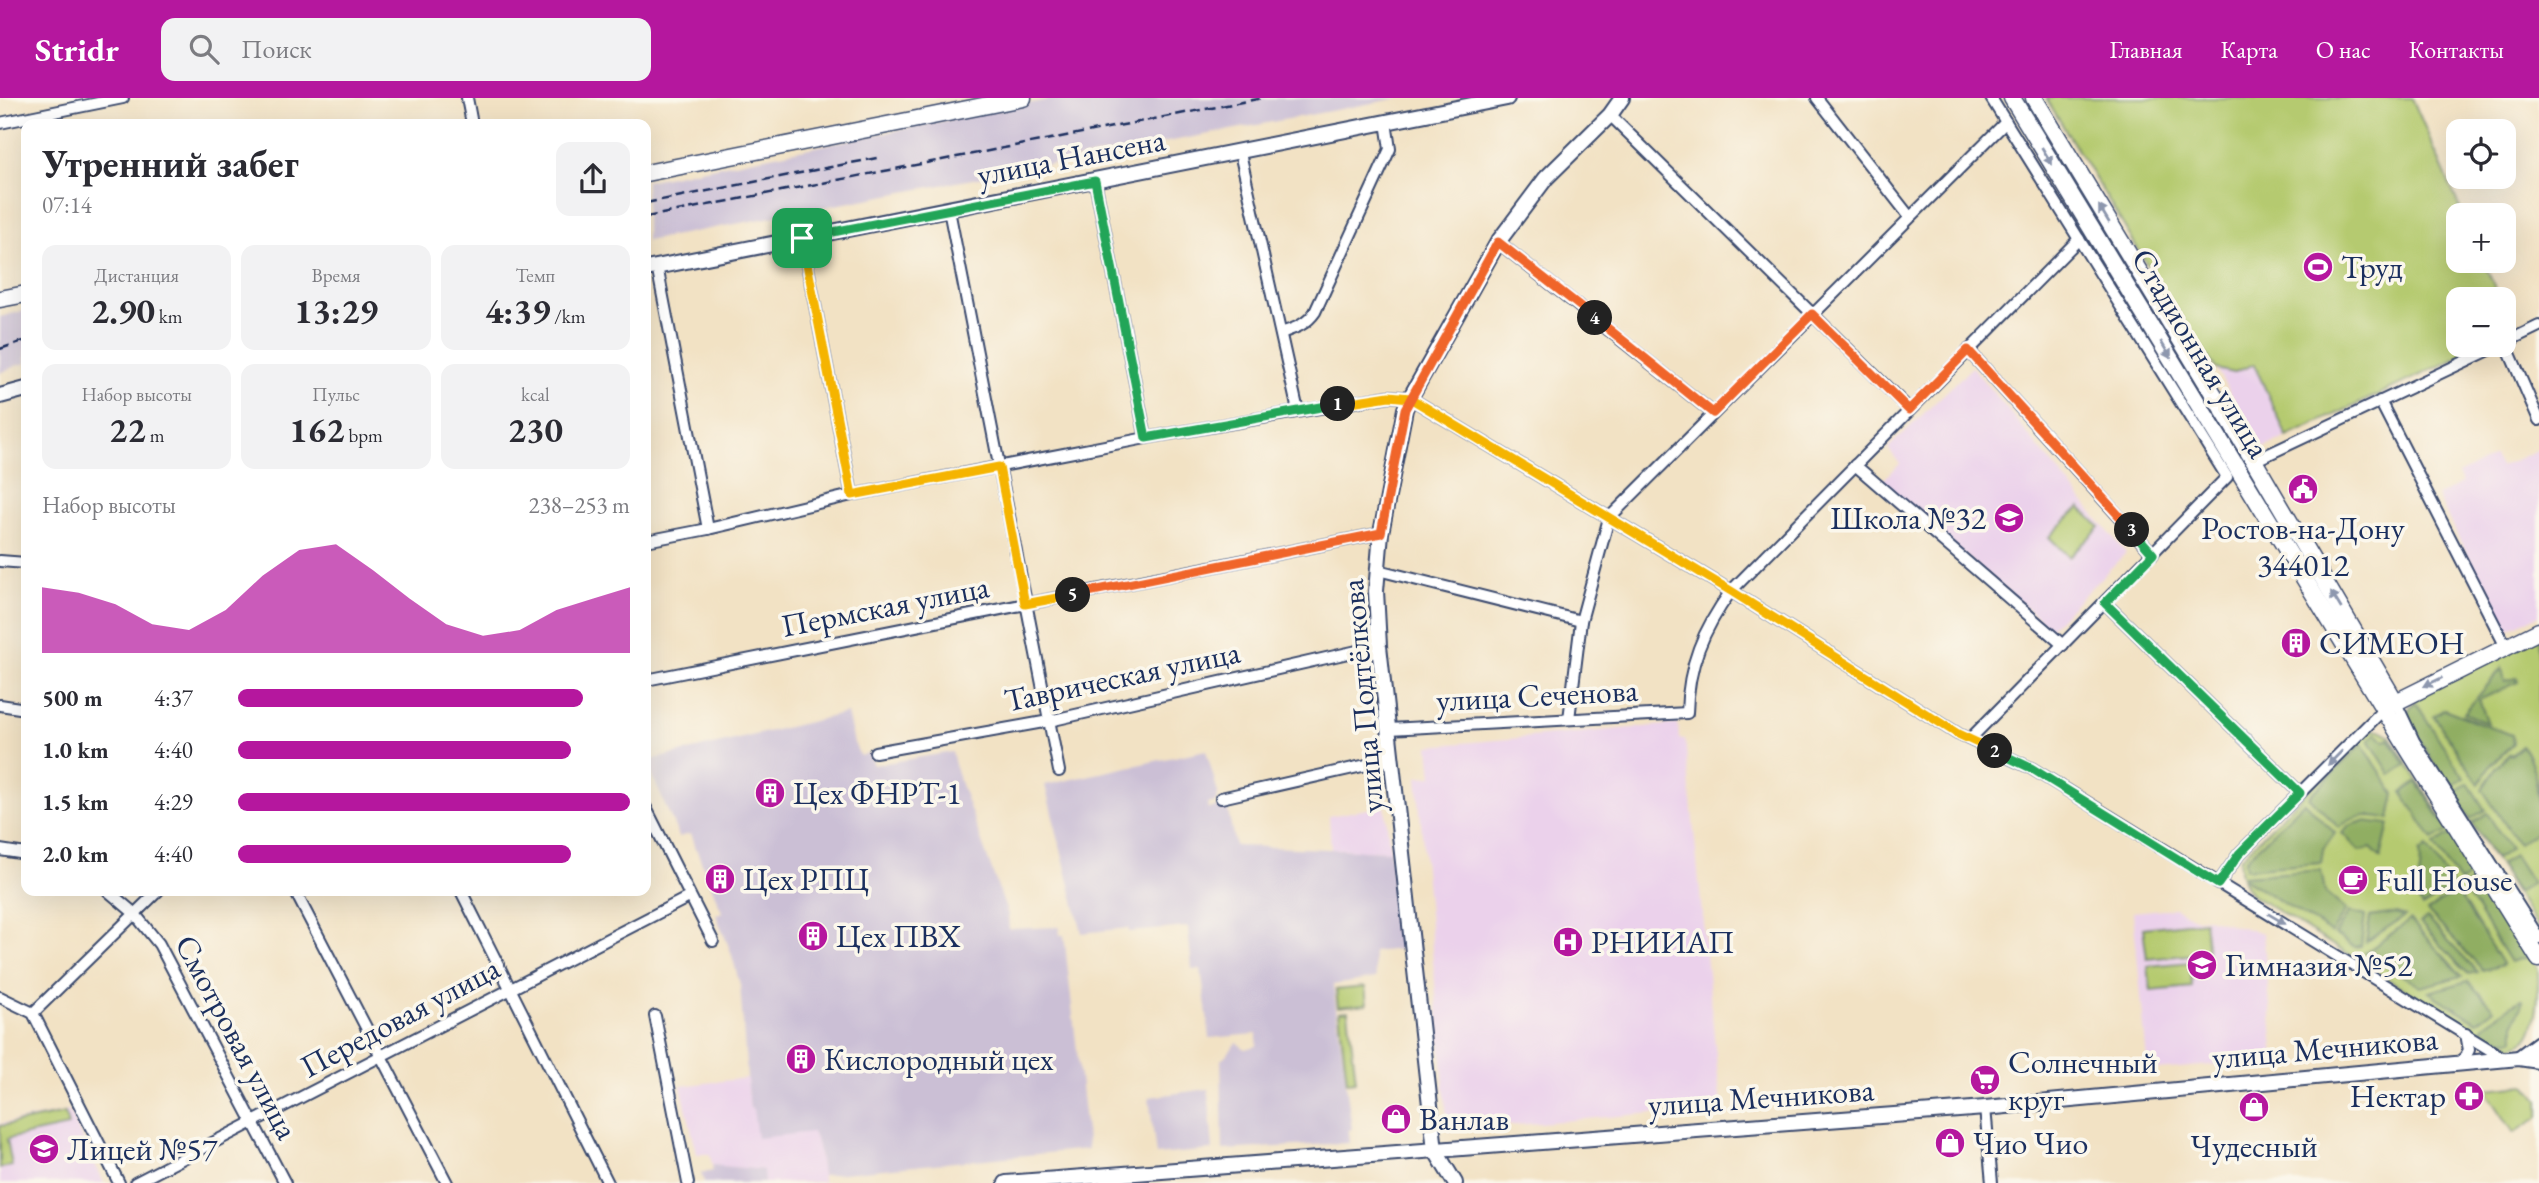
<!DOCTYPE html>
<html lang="ru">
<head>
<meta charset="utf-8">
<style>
	body { margin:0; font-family:"EB Garamond",serif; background:#f2f2f3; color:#2b2b33; height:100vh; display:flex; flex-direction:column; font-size:26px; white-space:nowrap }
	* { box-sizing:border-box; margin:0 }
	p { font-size:23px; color:#7c7c81 }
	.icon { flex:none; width:38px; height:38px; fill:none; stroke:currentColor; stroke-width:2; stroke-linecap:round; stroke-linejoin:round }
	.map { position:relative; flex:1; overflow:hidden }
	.side { position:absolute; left:21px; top:21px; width:630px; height:777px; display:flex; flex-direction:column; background:#fff; border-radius:14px; box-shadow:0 7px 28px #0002 }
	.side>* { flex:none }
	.tools { position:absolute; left:2446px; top:21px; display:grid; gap:14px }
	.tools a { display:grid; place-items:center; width:70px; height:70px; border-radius:14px; background:#fff; box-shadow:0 7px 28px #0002; font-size:35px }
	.pin { position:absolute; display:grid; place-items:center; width:60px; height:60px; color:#fff; margin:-30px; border-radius:14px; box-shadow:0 4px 10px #0006 }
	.km { position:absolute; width:35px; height:35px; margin:-18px; border-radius:50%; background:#222; color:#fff; font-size:19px; line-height:35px; text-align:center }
	.round { display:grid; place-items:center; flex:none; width:74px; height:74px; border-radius:14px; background:#f2f2f3 }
	.overview { display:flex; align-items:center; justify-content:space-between; height:119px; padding:0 21px }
	h1 { font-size:38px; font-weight:700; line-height:52px }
	.stats { display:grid; grid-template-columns:repeat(3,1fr); gap:10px; height:119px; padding:7px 21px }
	.stats div { display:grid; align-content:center; border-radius:14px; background:#f2f2f3; text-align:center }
	.stats b { font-size:35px; font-weight:700 }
	.stats small { font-size:19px; font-weight:400 }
	.stats p { font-size:19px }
	.chart { height:196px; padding:14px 21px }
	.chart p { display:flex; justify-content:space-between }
	.chart svg { width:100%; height:126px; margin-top:7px; fill:#b5179e; opacity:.7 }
	ul { padding:0 21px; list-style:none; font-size:23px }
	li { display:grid; grid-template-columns:112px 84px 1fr; align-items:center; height:52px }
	li i { height:18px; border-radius:9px; background:#b5179e }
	header { display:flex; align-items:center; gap:42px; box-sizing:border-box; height:98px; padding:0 35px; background:#b5179e; color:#fff }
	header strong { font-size:33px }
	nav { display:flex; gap:38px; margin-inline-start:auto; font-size:24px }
	.search { width:490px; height:63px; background:#f2f2f3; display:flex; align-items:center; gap:18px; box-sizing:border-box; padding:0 24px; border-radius:14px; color:#7c7c81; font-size:26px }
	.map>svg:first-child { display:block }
	.built { fill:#ebd1eb }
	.industrial { fill:#cbbfd5 }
	.green { fill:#b5ca6f; stroke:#687c66; stroke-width:2 }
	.forest { fill:#90ae62; stroke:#566e60; stroke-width:2 }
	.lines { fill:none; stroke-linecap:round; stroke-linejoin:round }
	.street-casing { stroke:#3b4a6d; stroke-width:14 }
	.secondary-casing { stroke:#3b4a6d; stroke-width:18 }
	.primary-casing { stroke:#3b4a6d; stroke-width:19 }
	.street { stroke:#fff; stroke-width:10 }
	.secondary { stroke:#fff; stroke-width:14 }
	.primary { stroke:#fff; stroke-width:16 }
	.rail { stroke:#1b2f5e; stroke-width:2.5; stroke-dasharray:10 5; stroke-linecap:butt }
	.oneway { fill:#8d97ae }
	.split-1-casing { stroke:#fff; stroke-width:14 }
	.split-2-casing { stroke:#fff; stroke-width:14 }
	.split-3-casing { stroke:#fff; stroke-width:14 }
	.split-4-casing { stroke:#fff; stroke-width:14 }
	.split-5-casing { stroke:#fff; stroke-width:14 }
	.split-6-casing { stroke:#fff; stroke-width:14 }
	.split-1 { stroke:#22a559; stroke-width:9 }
	.split-2 { stroke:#f5b400; stroke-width:9 }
	.split-3 { stroke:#22a559; stroke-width:9 }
	.split-4 { stroke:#f0652b; stroke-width:9 }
	.split-5 { stroke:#f0652b; stroke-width:9 }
	.split-6 { stroke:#f5b400; stroke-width:9 }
	.labels { text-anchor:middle; stroke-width:7; stroke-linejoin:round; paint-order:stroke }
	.street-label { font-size:32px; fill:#1b2f5e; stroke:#fbf7ec }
	.poi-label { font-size:32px; fill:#1b2f5e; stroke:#fbf7ec; text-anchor:start }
</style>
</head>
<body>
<header>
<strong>Stridr</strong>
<div class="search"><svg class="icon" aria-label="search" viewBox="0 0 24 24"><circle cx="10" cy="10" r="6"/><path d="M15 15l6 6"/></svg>Поиск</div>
<nav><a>Главная</a><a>Карта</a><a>О нас</a><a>Контакты</a></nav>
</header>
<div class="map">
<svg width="2539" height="1085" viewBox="0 0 2539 1085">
	<rect width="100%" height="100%" fill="#fbf7ec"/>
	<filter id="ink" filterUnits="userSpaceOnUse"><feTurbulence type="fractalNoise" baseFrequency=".0143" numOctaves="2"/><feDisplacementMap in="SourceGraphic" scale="14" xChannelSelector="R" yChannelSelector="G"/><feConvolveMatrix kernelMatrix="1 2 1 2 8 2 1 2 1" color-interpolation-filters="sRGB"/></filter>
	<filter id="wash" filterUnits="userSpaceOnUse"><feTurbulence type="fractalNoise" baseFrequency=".00686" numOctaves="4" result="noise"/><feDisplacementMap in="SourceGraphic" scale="28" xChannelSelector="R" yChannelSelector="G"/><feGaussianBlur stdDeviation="1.57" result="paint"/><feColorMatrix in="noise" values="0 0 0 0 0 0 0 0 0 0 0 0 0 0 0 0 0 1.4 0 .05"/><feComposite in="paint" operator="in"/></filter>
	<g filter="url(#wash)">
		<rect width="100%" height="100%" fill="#f2e2c4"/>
		<g class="built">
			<polygon points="2254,265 2287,339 2264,350 2216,271 2233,275"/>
			<polygon points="1972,269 2126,455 2050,530 1880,385 1900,366 1888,350"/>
			<polygon points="2539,351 2539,517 2506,532 2437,398 2462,385 2458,376 2494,358 2500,369"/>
			<polygon points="1678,626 1679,641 1685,641 1721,1009 1448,1033 1417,679 1432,678 1429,648"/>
			<polygon points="1385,708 1390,753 1331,751 1329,718"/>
			<polygon points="2175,810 2196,821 2207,820 2263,835 2275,961 2148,973 2133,814"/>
			<polygon points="747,980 750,1010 812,1034 818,1048 823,1084 764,1085 762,1072 712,1067 710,1056 697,1056 681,988"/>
			<polygon points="69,1013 104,1085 0,1085 0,1026"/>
		</g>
		<g class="industrial">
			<polygon points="1057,0 1399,0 646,143 646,83"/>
			<polygon points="26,212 26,266 20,266 0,275 0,219"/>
			<polygon points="847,615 854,645 860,658 869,655 874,667 952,654 957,675 1008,817 1009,831 1059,829 1060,837 1064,837 1088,1051 822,1077 818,1048 812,1034 757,1040 753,1011 750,1010 747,980 740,887 731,854 716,817 722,814 690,736 679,739 646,663"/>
			<polygon points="1206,652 1218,695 1217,704 1207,706 1208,711 1227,707 1235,748 1390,753 1401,851 1373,854 1376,880 1333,887 1352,1031 1348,1032 1349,1045 1223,1052 1221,962 1237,945 1245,951 1257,948 1257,936 1210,940 1201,871 1192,872 1188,829 1129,834 1128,830 1082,835 1045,687"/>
			<polygon points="1208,991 1213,1052 1156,1057 1149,999"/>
			<polygon points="712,1067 763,1072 764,1085 704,1085 701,1075 713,1073"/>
		</g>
		<g class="green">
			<polygon points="2046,0 2412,0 2463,117 2459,117 2459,163 2483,163 2500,201 2459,201 2459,247 2485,247 2287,339 2254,266 2233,275 2216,271 2153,176"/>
			<polygon points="2080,409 2100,429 2069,459 2049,439"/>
			<polygon points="2539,538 2539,832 2408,624 2407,615 2417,599"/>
			<path d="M2369,632h11l9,5 149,233c1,19 1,63 -15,74 -8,5 -18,4 -27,4l-244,-151c-10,-11 -14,-22 -12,-37z"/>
			<polygon points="2204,823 2208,855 2147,861 2143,830"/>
			<polygon points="2190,864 2192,889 2151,893 2148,868"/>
			<polygon points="1365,889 1367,906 1338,909 1336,892"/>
			<polygon points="1348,913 1356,983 1347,984 1339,914"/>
			<polygon points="2526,987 2539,1002 2539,1019 2514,1035 2485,991"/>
			<polygon points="65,1015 68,1028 7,1041 12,1068 0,1070 0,1028"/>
		</g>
		<g class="forest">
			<polygon points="2502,570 2505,583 2517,580 2518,584 2479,602 2488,625 2464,615"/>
			<polygon points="2416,605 2464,680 2449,690 2409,625 2408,614 2411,607"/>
			<polygon points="2444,611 2512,637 2513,646 2491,667 2479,686 2434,618"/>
			<polygon points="2376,635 2385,643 2389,641 2406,667 2391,677 2369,642"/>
			<path d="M2362,646l33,50 -5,25c-19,-5 -36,-5 -51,9l-30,-31z"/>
			<path d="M2522,648c17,20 17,60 17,85l-21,13 -36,-55 14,-21 13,-14 2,1z"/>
			<polygon points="2417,684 2448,733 2433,742 2402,694"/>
			<polygon points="2468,685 2485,712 2470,721 2453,695"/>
			<polygon points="2304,704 2335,735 2323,752 2321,765 2246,771 2245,762"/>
			<polygon points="2487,715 2510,751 2495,761 2472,725"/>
			<polygon points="2364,723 2389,726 2381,760 2371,750 2359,753 2342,735 2351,727"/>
			<polygon points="2451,736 2475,775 2460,785 2434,747"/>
			<path d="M2427,749l27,40 -32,20c-11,-15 2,-34 -2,-54z"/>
			<polygon points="2514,757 2532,785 2517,795 2499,767"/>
			<polygon points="2321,772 2325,794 2346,812 2332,835 2245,781 2244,778"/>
			<polygon points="2478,780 2528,859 2510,864 2463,789"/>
			<polygon points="2457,794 2503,867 2483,872 2427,813"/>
			<polygon points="2349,814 2365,818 2361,848 2355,849 2335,837"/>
			<polygon points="2396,815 2405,818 2366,844 2370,819"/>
			<polygon points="2427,820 2478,874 2468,876 2420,825"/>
			<polygon points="2410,822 2462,878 2421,889 2365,855"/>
			<polygon points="2468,883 2494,911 2477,924 2429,894"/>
			<polygon points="2521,901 2523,902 2514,927 2514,941 2498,941 2482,932 2484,927"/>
		</g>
	</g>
	<g filter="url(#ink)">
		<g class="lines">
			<g class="street-casing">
				<g id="street">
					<polyline points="467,0 472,26"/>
					<polyline points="1817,0 1909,118"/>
					<polyline points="1610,17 1909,311"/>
					<polyline points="0,25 123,0"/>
					<polyline points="1240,55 1298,313"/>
					<polyline points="1095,83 1146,340"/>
					<polyline points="949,112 1059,673"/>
					<polyline points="802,140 852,397"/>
					<polyline points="1498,144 1713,315"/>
					<polyline points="657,168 708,431"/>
					<path d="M1281,235c14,-5 25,-8 34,-21l75,-163 -4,-27"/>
					<polyline points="2505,244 2539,322"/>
					<polyline points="2504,245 2539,228"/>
					<polyline points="1968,252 2153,456"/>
					<polyline points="2380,303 2506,549"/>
					<polyline points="2254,363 2500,247"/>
					<polyline points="1855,367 2063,547"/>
					<polyline points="646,443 708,431 852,397 1146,340 1389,298 1410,300 1731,493 1958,636 2031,670 2505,961"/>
					<polyline points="0,463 26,465"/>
					<polyline points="1378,472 1581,523"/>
					<polyline points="2105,505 2300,695"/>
					<polyline points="646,582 1381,435"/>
					<polyline points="2395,603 2414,643 2539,840"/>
					<polyline points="0,607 26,611"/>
					<polyline points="1569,621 1581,523 1609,420 2006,24"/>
					<path d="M1389,631l298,-16c1,-48 16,-83 44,-122l348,-352"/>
					<polyline points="1970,641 2227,379 1991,0"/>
					<polyline points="875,654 1049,623 1379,548"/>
					<polyline points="1221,700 1393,661"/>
					<polyline points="646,710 713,843"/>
					<polyline points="0,752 26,756"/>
					<polyline points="2218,786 2239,756 2384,611"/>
					<polyline points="108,793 134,815 159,846 285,1085"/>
					<polyline points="295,793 447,1085"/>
					<polyline points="461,793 608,1085"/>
					<polyline points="0,899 33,915 119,1085"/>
					<polyline points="33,915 158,793"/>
					<polyline points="655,918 688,1085"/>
					<polyline points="2457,966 2465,959 2469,952 2466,936"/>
					<polyline points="1985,1010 1992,1085"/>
					<polyline points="135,1085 689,799"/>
				</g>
			</g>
			<g class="secondary-casing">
				<g id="secondary">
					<polyline points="646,171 1507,0"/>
					<polyline points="0,298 26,291"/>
					<polyline points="2519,960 2539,945"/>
					<polyline points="1006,1085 1985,1010 2519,960 2539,963"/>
					<polyline points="1455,1085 1435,1052 1379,548 1376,493 1381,435 1405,311 1410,300 1498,144 1546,80 1610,17 1622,0"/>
				</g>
			</g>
			<g class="primary-casing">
				<g id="primary">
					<polyline points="2012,0 2405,646 2539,861"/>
					<polyline points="2034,0 2254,363 2395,603"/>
					<polyline points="646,75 1023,0"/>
					<polyline points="0,201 26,196"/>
					<polyline points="2388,608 2539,533"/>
				</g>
			</g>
			<use href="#street" class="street"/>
			<use href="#secondary" class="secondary"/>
			<use href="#primary" class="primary"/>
			<g class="rail">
				<polyline points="646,105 877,60"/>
				<polyline points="646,119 1263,0"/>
				<polyline points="0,251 26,242"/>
			</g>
		</g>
		<defs><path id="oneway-solid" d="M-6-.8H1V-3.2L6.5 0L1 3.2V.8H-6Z" transform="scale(1.75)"/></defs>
		<g class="oneway">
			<use href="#oneway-solid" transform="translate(2047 58) rotate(59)"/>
			<use href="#oneway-solid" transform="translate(2104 116) rotate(-121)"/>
			<use href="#oneway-solid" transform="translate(2166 252) rotate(59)"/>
			<use href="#oneway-solid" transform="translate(2336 502) rotate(-121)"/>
			<use href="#oneway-solid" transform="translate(2433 584) rotate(154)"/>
			<use href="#oneway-solid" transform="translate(2335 660) rotate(135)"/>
			<use href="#oneway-solid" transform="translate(2277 821) rotate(31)"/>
		</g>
	</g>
	<g class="lines" filter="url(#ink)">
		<g class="split-1-casing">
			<polyline id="split-1" points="802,140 1095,83 1146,340 1338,306"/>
		</g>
		<g class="split-2-casing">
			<polyline id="split-2" points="1338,306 1389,298 1410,300 1731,493 1958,636 1995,653"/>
		</g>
		<g class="split-3-casing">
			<polyline id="split-3" points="1995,653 2031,670 2218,786 2239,756 2300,695 2105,505 2153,456 2132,432"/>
		</g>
		<g class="split-4-casing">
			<polyline id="split-4" points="1595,220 1713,315 1812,216 1909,312 1968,252 2132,432"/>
		</g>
		<g class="split-5-casing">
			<polyline id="split-5" points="1073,497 1381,435 1405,311 1498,144 1595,220"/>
		</g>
		<g class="split-6-casing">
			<polyline id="split-6" points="802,140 852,397 999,369 1025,506 1073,497"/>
		</g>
		<use href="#split-1" class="split-1"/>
		<use href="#split-2" class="split-2"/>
		<use href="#split-3" class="split-3"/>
		<use href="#split-4" class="split-4"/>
		<use href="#split-5" class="split-5"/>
		<use href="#split-6" class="split-6"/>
	</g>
	<defs>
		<g id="stadium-disc" transform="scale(1.575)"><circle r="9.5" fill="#b5179e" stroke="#fbf7ec"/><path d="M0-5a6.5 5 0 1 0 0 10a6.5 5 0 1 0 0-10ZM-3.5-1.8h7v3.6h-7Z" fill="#fff"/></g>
		<g id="civic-disc" transform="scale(1.575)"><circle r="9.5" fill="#b5179e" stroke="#fbf7ec"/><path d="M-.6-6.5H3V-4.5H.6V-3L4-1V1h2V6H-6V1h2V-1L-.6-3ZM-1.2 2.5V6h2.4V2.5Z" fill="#fff"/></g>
		<g id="school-disc" transform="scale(1.575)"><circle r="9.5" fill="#b5179e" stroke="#fbf7ec"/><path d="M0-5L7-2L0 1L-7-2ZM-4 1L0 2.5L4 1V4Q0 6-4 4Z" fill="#fff"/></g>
		<g id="building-disc" transform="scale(1.575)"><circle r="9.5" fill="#b5179e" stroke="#fbf7ec"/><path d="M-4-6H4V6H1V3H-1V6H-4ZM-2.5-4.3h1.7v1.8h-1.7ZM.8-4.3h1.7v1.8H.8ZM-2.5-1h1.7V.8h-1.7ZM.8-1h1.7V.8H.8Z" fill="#fff"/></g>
		<g id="cafe-disc" transform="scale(1.575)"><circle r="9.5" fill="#b5179e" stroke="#fbf7ec"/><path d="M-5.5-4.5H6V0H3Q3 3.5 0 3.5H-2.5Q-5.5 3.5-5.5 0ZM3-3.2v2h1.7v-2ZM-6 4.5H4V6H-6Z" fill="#fff"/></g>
		<g id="hospital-disc" transform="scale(1.575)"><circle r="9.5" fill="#b5179e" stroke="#fbf7ec"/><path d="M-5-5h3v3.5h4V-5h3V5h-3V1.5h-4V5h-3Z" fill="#fff"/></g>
		<g id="supermarket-disc" transform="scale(1.575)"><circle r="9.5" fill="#b5179e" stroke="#fbf7ec"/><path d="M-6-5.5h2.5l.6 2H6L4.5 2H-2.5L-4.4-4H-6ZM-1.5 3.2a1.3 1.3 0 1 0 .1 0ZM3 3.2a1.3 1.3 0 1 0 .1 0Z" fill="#fff"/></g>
		<g id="pharmacy-disc" transform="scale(1.575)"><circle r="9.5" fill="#b5179e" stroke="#fbf7ec"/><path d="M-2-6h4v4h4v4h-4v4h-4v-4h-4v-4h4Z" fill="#fff"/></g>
		<g id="shop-disc" transform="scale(1.575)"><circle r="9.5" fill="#b5179e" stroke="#fbf7ec"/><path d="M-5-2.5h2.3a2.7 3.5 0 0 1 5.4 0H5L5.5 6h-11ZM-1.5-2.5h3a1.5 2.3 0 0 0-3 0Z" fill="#fff"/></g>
	</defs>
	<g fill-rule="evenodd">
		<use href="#stadium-disc" x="2318" y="169"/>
		<use href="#civic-disc" x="2303" y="391"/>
		<use href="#school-disc" x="2009" y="420"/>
		<use href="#building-disc" x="2296" y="545"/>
		<use href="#building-disc" x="770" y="695"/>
		<use href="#building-disc" x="720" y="781"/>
		<use href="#cafe-disc" x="2353" y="782"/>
		<use href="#building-disc" x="813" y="838"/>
		<use href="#hospital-disc" x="1568" y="844"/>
		<use href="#school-disc" x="2202" y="867"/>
		<use href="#building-disc" x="801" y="961"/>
		<use href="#supermarket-disc" x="1985" y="982"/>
		<use href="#pharmacy-disc" x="2469" y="998"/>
		<use href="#shop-disc" x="2254" y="1009"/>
		<use href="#shop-disc" x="1396" y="1021"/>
		<use href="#shop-disc" x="1950" y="1045"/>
		<use href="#school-disc" x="44" y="1051"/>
	</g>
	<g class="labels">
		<g class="street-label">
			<text transform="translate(1071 59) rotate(-11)" y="11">улица Нансена</text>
			<text transform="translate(2201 255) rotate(59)" y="11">Стадионная улица</text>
			<text transform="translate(885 508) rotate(-11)" y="11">Пермская улица</text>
			<text transform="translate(1122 578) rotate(-12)" y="11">Таврическая улица</text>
			<text transform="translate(1537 597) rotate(-3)" y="11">улица Сеченова</text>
			<text transform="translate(1362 598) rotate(-95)" y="11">улица Подтёлкова</text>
			<text transform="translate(400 919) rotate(-28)" y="11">Передовая улица</text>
			<text transform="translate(237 939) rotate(62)" y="11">Смотровая улица</text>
			<text transform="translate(2325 950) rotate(-5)" y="11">улица Мечникова</text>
			<text transform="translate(1761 999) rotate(-4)" y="11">улица Мечникова</text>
		</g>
		<g class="poi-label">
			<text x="2341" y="180">Труд</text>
			<text x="1986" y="431" text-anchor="end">Школа №32</text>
			<text x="2303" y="441" text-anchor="middle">Ростов-на-Дону<tspan x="2303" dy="37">344012</tspan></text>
			<text x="2319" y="556">СИМЕОН</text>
			<text x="793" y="706">Цех ФНРТ-1</text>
			<text x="743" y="792">Цех РПЦ</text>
			<text x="2376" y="793">Full House</text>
			<text x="836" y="849">Цех ПВХ</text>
			<text x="1591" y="855">РНИИАП</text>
			<text x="2225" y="878">Гимназия №52</text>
			<text x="824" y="972">Кислородный цех</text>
			<text x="2008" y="975">Солнечный<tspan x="2008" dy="37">круг</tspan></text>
			<text x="2446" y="1009" text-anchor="end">Нектар</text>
			<text x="1419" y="1032">Ванлав</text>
			<text x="1973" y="1056">Чио Чио</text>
			<text x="2254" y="1059" text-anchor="middle">Чудесный</text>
			<text x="67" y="1062">Лицей №57</text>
		</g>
	</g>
</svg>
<div class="tools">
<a><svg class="icon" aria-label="locate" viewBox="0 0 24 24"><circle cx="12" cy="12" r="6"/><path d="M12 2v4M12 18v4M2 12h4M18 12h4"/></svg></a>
<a>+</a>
<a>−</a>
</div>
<div class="pin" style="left:802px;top:140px;background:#1e9e55"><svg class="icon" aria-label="arrive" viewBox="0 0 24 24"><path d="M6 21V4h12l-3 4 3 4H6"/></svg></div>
<b class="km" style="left:1338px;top:306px">1</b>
<b class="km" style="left:1995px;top:653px">2</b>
<b class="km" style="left:2132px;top:432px">3</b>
<b class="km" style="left:1595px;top:220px">4</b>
<b class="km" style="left:1073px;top:497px">5</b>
<section class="side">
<div class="overview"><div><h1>Утренний забег</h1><p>07:14</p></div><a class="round"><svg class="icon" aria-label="share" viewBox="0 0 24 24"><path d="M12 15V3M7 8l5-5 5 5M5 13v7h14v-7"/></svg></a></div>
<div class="stats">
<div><p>Дистанция</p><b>2.90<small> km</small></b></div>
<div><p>Время</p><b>13:29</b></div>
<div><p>Темп</p><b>4:39<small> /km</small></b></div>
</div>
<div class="stats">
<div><p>Набор высоты</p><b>22<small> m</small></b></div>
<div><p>Пульс</p><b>162<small> bpm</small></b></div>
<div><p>kcal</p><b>230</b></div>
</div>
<div class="chart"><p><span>Набор высоты</span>238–253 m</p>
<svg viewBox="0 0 160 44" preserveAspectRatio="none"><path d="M0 44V21L10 23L20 27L30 34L40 36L50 29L60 17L70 8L80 6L90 15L100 25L110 34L120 38L130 36L140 29L150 25L160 21V44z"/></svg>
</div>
<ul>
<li><b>500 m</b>4:37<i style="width:88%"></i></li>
<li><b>1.0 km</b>4:40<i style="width:85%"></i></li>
<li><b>1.5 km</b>4:29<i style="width:100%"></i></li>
<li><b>2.0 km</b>4:40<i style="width:85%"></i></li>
</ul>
</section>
</div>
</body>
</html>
